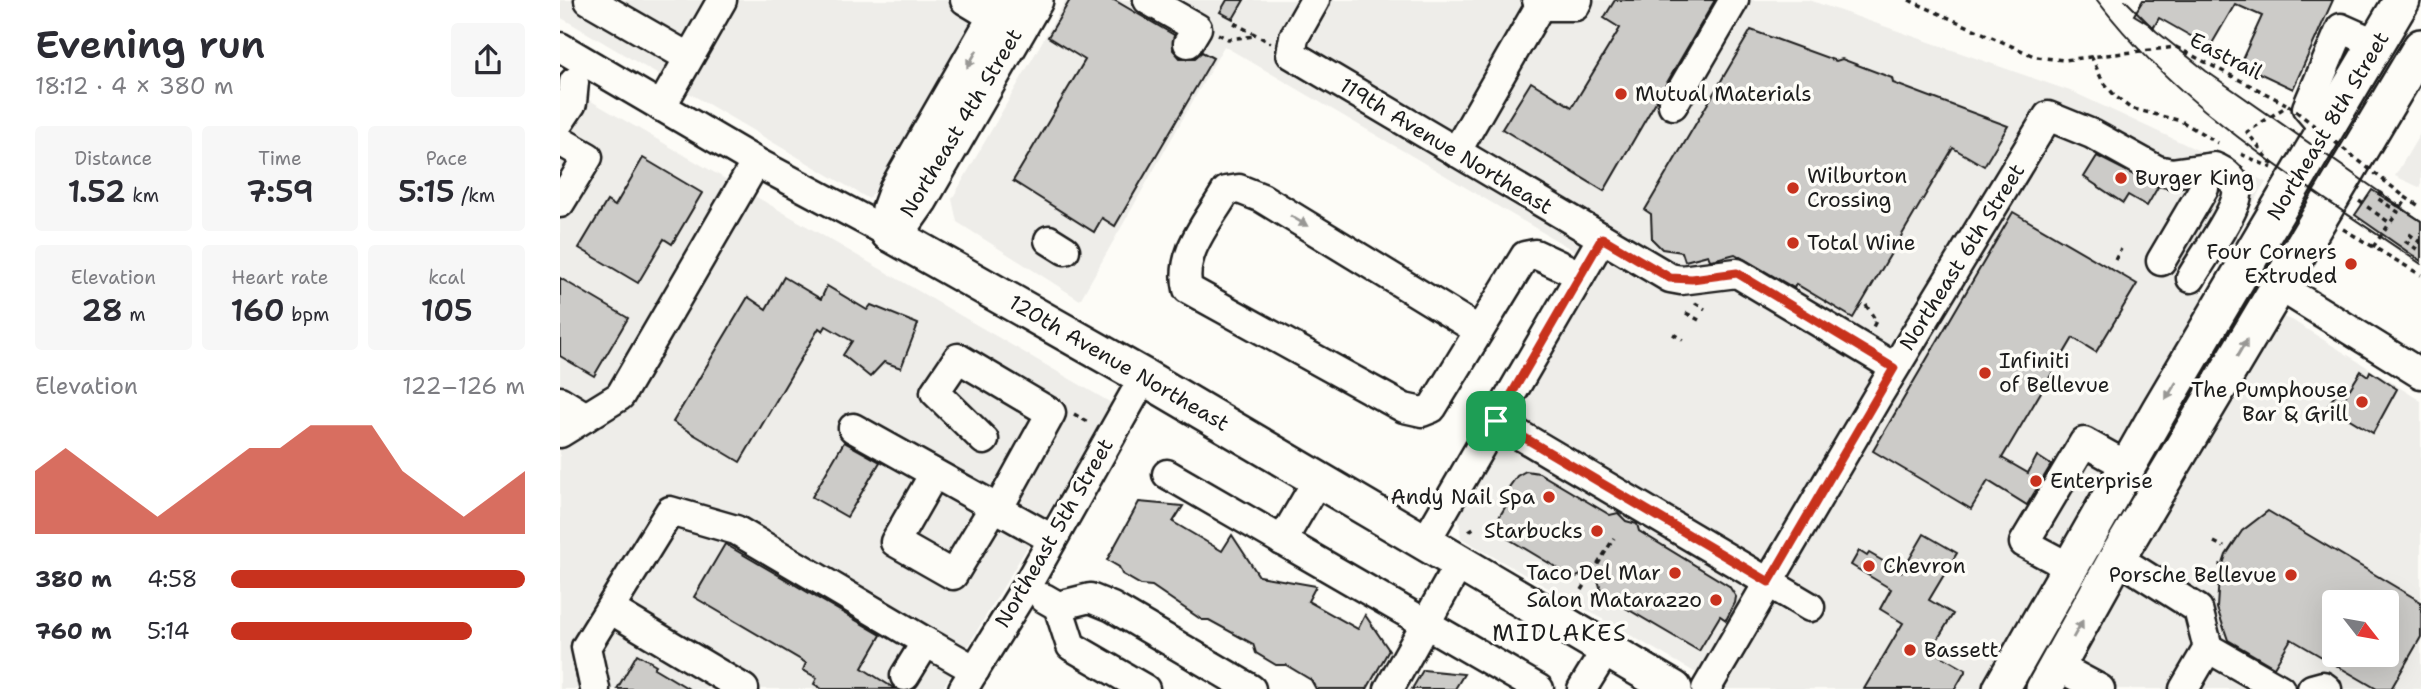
<!DOCTYPE html>
<html lang="en">
<head>
<meta charset="utf-8">
<style>
	body { margin:0; font-family:"Shantell Sans",sans-serif; background:#f7f7f7; color:#2b2b33; height:100vh; display:flex; flex-direction:column; font-size:26px; white-space:nowrap }
	* { box-sizing:border-box; margin:0 }
	p { font-size:23px; color:#7c7c81 }
	.icon { flex:none; width:38px; height:38px; fill:none; stroke:currentColor; stroke-width:2; stroke-linecap:round; stroke-linejoin:round }
	.map { position:relative; flex:1; overflow:hidden }
	.details { display:flex; flex-direction:column; background:#fff; width:560px }
	.details>* { flex:none }
	.needle { width:46px; rotate:121deg }
	.controls { position:absolute; left:1762px; top:590px; display:grid; gap:14px }
	.controls a { display:grid; place-items:center; width:77px; height:77px; border-radius:7px; background:#fff; box-shadow:0 7px 28px #0002; font-size:35px }
	.pin { position:absolute; display:grid; place-items:center; width:60px; height:60px; color:#fff; margin:-30px; border-radius:14px; box-shadow:0 4px 10px #0006 }
	.round { display:grid; place-items:center; flex:none; width:74px; height:74px; border-radius:7px; background:#f7f7f7 }
	.summary { display:flex; align-items:center; justify-content:space-between; height:119px; padding:0 35px }
	h1 { font-size:38px; font-weight:600; line-height:52px }
	.metrics { display:grid; grid-template-columns:repeat(3,1fr); gap:10px; height:119px; padding:7px 35px }
	.metrics div { display:grid; align-content:center; border-radius:7px; background:#f7f7f7; text-align:center }
	.metrics b { font-size:30px; font-weight:600 }
	.metrics small { font-size:19px; font-weight:400 }
	.metrics p { font-size:19px }
	.chart { height:196px; padding:14px 35px }
	.chart p { display:flex; justify-content:space-between }
	.chart svg { width:100%; height:126px; margin-top:7px; fill:#c8321e; opacity:.7 }
	ul { padding:0 35px; list-style:none; font-size:23px }
	li { display:grid; grid-template-columns:112px 84px 1fr; align-items:center; height:52px }
	li i { height:18px; border-radius:9px; background:#c8321e }
	main { display:flex; flex:1; min-height:0 }
	.map>svg:first-child { display:block }
	.built { fill:#eeede9; fill-rule:evenodd }
	.building { fill:#cccbc8; stroke:#1c1c1c; stroke-width:2; fill-rule:evenodd }
	.lines { fill:none; stroke-linecap:round; stroke-linejoin:round }
	.minor-casing { stroke:#1c1c1c; stroke-width:33 }
	.major-casing { stroke:#1c1c1c; stroke-width:40 }
	.path { stroke:#1c1c1c; stroke-width:3.5; stroke-dasharray:5 5; stroke-linecap:butt }
	.minor { stroke:#fdfcf7; stroke-width:28 }
	.major { stroke:#fdfcf7; stroke-width:35 }
	.tram { stroke:#1c1c1c; stroke-width:2 }
	.path-bridge { stroke:#1c1c1c; stroke-width:3.5; stroke-dasharray:5 5; stroke-linecap:butt }
	.oneway { fill:#989794 }
	.route-casing { stroke:#fff; stroke-width:14 }
	.route { stroke:#c8321e; stroke-width:9 }
	.poi-dot { fill:#c8321e; stroke:#fdfcf7; stroke-width:2.5 }
	.labels { text-anchor:middle; stroke-width:7; stroke-linejoin:round; paint-order:stroke }
	.street-label { font-size:21px; fill:#1c1c1c; stroke:#fdfcf7 }
	.poi-label { font-size:21px; fill:#1c1c1c; stroke:#fdfcf7; text-anchor:start }
	.neighbourhood-label { font-size:23px; letter-spacing:2px; fill:#1c1c1c; stroke:#fdfcf7 }
</style>
</head>
<body>
<main>
<section class="details">
<div class="summary"><div><h1>Evening run</h1><p>18:12 · 4 × 380 m</p></div><a class="round"><svg class="icon" aria-label="share" viewBox="0 0 24 24"><path d="M12 15V3M7 8l5-5 5 5M5 13v7h14v-7"/></svg></a></div>
<div class="metrics">
<div><p>Distance</p><b>1.52<small> km</small></b></div>
<div><p>Time</p><b>7:59</b></div>
<div><p>Pace</p><b>5:15<small> /km</small></b></div>
</div>
<div class="metrics">
<div><p>Elevation</p><b>28<small> m</small></b></div>
<div><p>Heart rate</p><b>160<small> bpm</small></b></div>
<div><p>kcal</p><b>105</b></div>
</div>
<div class="chart"><p><span>Elevation</span>122–126 m</p>
<svg viewBox="0 0 160 44" preserveAspectRatio="none"><path d="M0 44V22L10 14L20 22L30 30L40 38L50 30L60 22L70 14L80 14L90 6L100 6L110 6L120 22L130 30L140 38L150 30L160 22V44z"/></svg>
</div>
<ul>
<li><b>380 m</b>4:58<i style="width:100%"></i></li>
<li><b>760 m</b>5:14<i style="width:82%"></i></li>
</ul>
</section>
<div class="map">
<svg width="1861" height="689" viewBox="0 0 1861 689">
	<rect width="100%" height="100%" fill="#fdfcf7"/>
	<filter id="ink" filterUnits="userSpaceOnUse"><feTurbulence type="fractalNoise" baseFrequency=".0143" numOctaves="2"/><feDisplacementMap in="SourceGraphic" scale="14" xChannelSelector="R" yChannelSelector="G"/><feConvolveMatrix kernelMatrix="1 2 1 2 8 2 1 2 1" color-interpolation-filters="sRGB"/></filter>
	<g filter="url(#ink)">
		<g class="built">
			<polygon points="0,0 431,0 309,199 0,17"/>
			<path d="M506,0h743l264,92 193,90 -66,111 92,27 129,81v288h-697l-263,-151 -4,-36 143,-236 -376,-220 -144,254 -123,-78 -5,-23zM1774,602h53v52h-53z"/>
			<polygon points="0,83 553,404 382,689 0,689"/>
			<polygon points="1861,132 1861,188 1835,176"/>
		</g>
		<g class="building">
			<polygon points="510,0 554,0 614,35 613,50 620,58 635,58 642,52 653,58 555,226 542,218 534,232 453,181 525,60 488,37"/>
			<polygon points="667,0 684,0 673,19 660,12"/>
			<polygon points="1055,0 1155,0 1044,191 942,129 971,82 1012,107 1060,28 1044,18"/>
			<polygon points="1583,0 1773,0 1733,89 1680,64 1702,16 1675,4 1650,47 1599,18 1594,27 1574,15"/>
			<polygon points="1191,30 1276,61 1282,59 1332,78 1333,83 1448,126 1424,166 1393,148 1293,318 1236,284 1234,288 1175,254 1156,259 1150,260 1148,255 1125,261 1122,252 1102,249 1092,239 1091,214 1085,210"/>
			<polygon points="1537,156 1598,187 1587,206 1568,195 1563,203 1524,177"/>
			<polygon points="83,158 142,193 112,244 104,239 78,283 19,248 47,201 55,206"/>
			<polygon points="1812,190 1861,221 1861,261 1795,215"/>
			<polygon points="1453,212 1577,284 1536,352 1513,338 1442,458 1468,473 1477,456 1491,465 1467,505 1428,481 1411,509 1313,451"/>
			<polygon points="224,277 261,299 267,286 307,310 311,305 358,324 341,368 324,362 310,377 283,355 292,341 266,326 263,331 259,328 180,462 113,422 188,297 206,309"/>
			<polygon points="0,278 68,318 34,376 0,356"/>
			<polygon points="1801,371 1808,376 1810,371 1837,389 1813,433 1768,406 1778,390 1786,395"/>
			<polygon points="284,442 320,462 287,517 252,497"/>
			<polygon points="966,471 979,473 1050,515 1058,513 1066,521 1077,524 1079,531 1169,586 1176,597 1175,603 1166,620 1160,616 1139,651 1042,594 1035,569 1014,578 932,529 953,494 947,490 957,476"/>
			<polygon points="579,502 623,506 613,522 662,551 672,535 699,576 756,586 748,601 798,629 805,615 829,650 807,689 756,689 751,680 726,665 716,665 696,653 693,644 649,620 642,620 592,586 581,585 562,574 559,567 547,560"/>
			<path d="M1708,511l153,91v35l-30,52h-14l-86,-50 -17,28 -46,-27 -11,-32 2,-32 7,-21 16,-24zM1774,602h53v52h-53z"/>
			<polygon points="1364,534 1397,553 1369,600 1393,614 1371,650 1406,670 1395,689 1304,689 1343,623 1320,609 1331,589 1291,565 1299,551 1307,556 1309,553 1342,572"/>
			<polygon points="165,544 321,635 302,668 335,689 262,689 254,684 257,678 243,670 246,663 134,597"/>
			<polygon points="77,654 96,665 94,668 129,689 57,689"/>
			<polygon points="863,670 904,674 895,689 852,689"/>
		</g>
		<g class="lines">
			<g class="minor-casing">
				<g id="minor">
					<polyline points="29,0 128,57"/>
					<polyline points="405,0 435,18"/>
					<polyline points="588,0 637,28 628,43"/>
					<polyline points="755,0 734,37 731,54 1110,278 1121,280 1177,273 1334,367"/>
					<polyline points="980,6 1015,6 1018,0"/>
					<polyline points="0,47 196,162 329,233"/>
					<polyline points="1113,105 1174,0"/>
					<polyline points="101,107 162,0"/>
					<polyline points="0,121 12,103 14,82"/>
					<polyline points="1766,130 1747,108 1781,28 1817,44"/>
					<polyline points="0,141 28,157 0,203"/>
					<polyline points="896,152 980,6 977,0"/>
					<polyline points="489,240 505,250"/>
					<polyline points="1601,261 1644,188"/>
					<polyline points="1719,286 1861,374"/>
					<path d="M918,330l-216,-132 -23,-9 -13,2c-17,30 -47,62 -38,98l216,119 18,4 10,-4 93,-152 10,-2 45,21"/>
					<polyline points="0,401 26,417"/>
					<polyline points="936,421 1250,607"/>
					<polyline points="293,428 492,539"/>
					<polyline points="0,433 60,396 196,162"/>
					<polyline points="424,440 375,392 398,358 491,413 438,509"/>
					<polyline points="374,474 335,542 393,575 434,507"/>
					<polyline points="607,474 979,689"/>
					<polyline points="722,541 757,481"/>
					<polyline points="864,544 1042,238"/>
					<polyline points="1557,558 1638,609 1648,648 1720,689"/>
					<polyline points="1509,567 1464,543 1524,442 1567,466"/>
					<polyline points="484,598 498,606 511,646 585,689"/>
					<polyline points="498,606 530,598 552,607 691,689"/>
					<polyline points="50,609 184,689"/>
					<polyline points="1497,666 1540,689"/>
					<polyline points="345,676 366,642 415,670"/>
					<polyline points="35,689 26,647 110,511 176,530 366,642"/>
					<polyline points="403,689 466,587 584,377"/>
					<polyline points="829,689 899,564"/>
					<polyline points="1022,689 1046,650"/>
					<path d="M1146,689l170,-290 172,-283 44,18 65,36 14,3 43,-6c11,4 25,15 23,28 -2,18 -36,65 -46,83"/>
					<polyline points="1624,689 1648,648"/>
					<polyline points="1752,689 1763,686 1767,689"/>
				</g>
			</g>
			<g class="major-casing">
				<g id="major">
					<polyline points="329,233 584,377 1114,689"/>
					<polyline points="329,233 346,219 360,199 475,0"/>
					<polyline points="329,233 330,209 337,190 446,0"/>
					<polyline points="1441,689 1599,411 1842,0"/>
					<polyline points="1484,689 1557,558 1861,47"/>
				</g>
			</g>
			<g class="path">
				<polyline points="1349,0 1476,57 1504,60 1616,47 1726,104"/>
				<polyline points="674,23 711,43"/>
				<polyline points="658,34 668,39 695,36"/>
				<polyline points="1531,56 1542,80 1555,96 1570,108 1621,121 1658,143"/>
				<polyline points="1681,154 1712,168"/>
				<polyline points="1713,165 1687,132 1724,108"/>
				<polyline points="1845,197 1861,207"/>
				<polyline points="1799,201 1830,223 1838,212 1817,198 1820,193 1841,208 1847,198"/>
				<polyline points="1783,229 1861,275"/>
				<polyline points="1849,234 1861,243"/>
				<polyline points="1845,241 1861,252"/>
				<polyline points="1813,247 1830,223"/>
				<polyline points="1555,260 1561,249"/>
				<polyline points="1135,303 1145,309"/>
				<polyline points="1306,305 1316,321 1313,327"/>
				<polyline points="1126,313 1139,320"/>
				<polyline points="1113,334 1123,340"/>
				<polyline points="514,414 531,424"/>
				<polyline points="854,491 855,498"/>
				<polyline points="909,531 917,526"/>
				<polyline points="1654,542 1664,547"/>
				<polyline points="1659,564 1674,577"/>
				<polyline points="1638,569 1648,575"/>
				<polyline points="1022,590 1054,538"/>
			</g>
			<use href="#minor" class="minor"/>
			<use href="#major" class="major"/>
			<g class="tram">
				<path d="M1537,0c86,113 209,185 324,264"/>
				<polyline points="1565,0 1596,31 1646,71 1861,221"/>
			</g>
			<polyline class="path-bridge" points="1728,105 1845,197"/>
		</g>
		<defs><path id="oneway-solid" d="M-6-.8H1V-3.2L6.5 0L1 3.2V.8H-6Z" transform="scale(1.75)"/></defs>
		<g class="oneway">
			<use href="#oneway-solid" transform="translate(412 59) rotate(120)"/>
			<use href="#oneway-solid" transform="translate(739 221) rotate(31)"/>
			<use href="#oneway-solid" transform="translate(1682 348) rotate(-60)"/>
			<use href="#oneway-solid" transform="translate(1611 391) rotate(121)"/>
			<use href="#oneway-solid" transform="translate(1518 629) rotate(-61)"/>
		</g>
	</g>
	<g class="lines" filter="url(#ink)">
		<g class="route-casing">
			<polygon id="route" points="1042,238 1110,278 1132,279 1177,273 1334,368 1209,582 936,421"/>
		</g>
		<use href="#route" class="route"/>
	</g>
	<g class="poi-dot">
		<circle cx="1061" cy="94" r="7"/>
		<circle cx="1561" cy="178" r="7"/>
		<circle cx="1233" cy="188" r="7"/>
		<circle cx="1233" cy="243" r="7"/>
		<circle cx="1791" cy="264" r="7"/>
		<circle cx="1425" cy="373" r="7"/>
		<circle cx="1802" cy="402" r="7"/>
		<circle cx="1476" cy="481" r="7"/>
		<circle cx="989" cy="497" r="7"/>
		<circle cx="1037" cy="531" r="7"/>
		<circle cx="1309" cy="566" r="7"/>
		<circle cx="1115" cy="573" r="7"/>
		<circle cx="1731" cy="575" r="7"/>
		<circle cx="1156" cy="600" r="7"/>
		<circle cx="1350" cy="650" r="7"/>
	</g>
	<g class="labels">
		<g class="street-label">
			<text transform="translate(1666 56) rotate(27)" y="7">Eastrail</text>
			<text transform="translate(401 123) rotate(-59)" y="7">Northeast 4th Street</text>
			<text transform="translate(1768 126) rotate(-59)" y="7">Northeast 8th Street</text>
			<text transform="translate(886 146) rotate(31)" y="7">119th Avenue Northeast</text>
			<text transform="translate(1402 257) rotate(-58)" y="7">Northeast 6th Street</text>
			<text transform="translate(559 363) rotate(30)" y="7">120th Avenue Northeast</text>
			<text transform="translate(494 533) rotate(-60)" y="7">Northeast 5th Street</text>
		</g>
		<g class="poi-label">
			<text x="1075" y="101">Mutual Materials</text>
			<text x="1247" y="183">Wilburton<tspan x="1247" dy="24">Crossing</tspan></text>
			<text x="1575" y="185">Burger King</text>
			<text x="1247" y="250">Total Wine</text>
			<text x="1777" y="259" text-anchor="end">Four Corners<tspan x="1777" dy="24">Extruded</tspan></text>
			<text x="1439" y="368">Infiniti<tspan x="1439" dy="24">of Bellevue</tspan></text>
			<text x="1788" y="397" text-anchor="end">The Pumphouse<tspan x="1788" dy="24">Bar &amp; Grill</tspan></text>
			<text x="1490" y="488">Enterprise</text>
			<text x="975" y="504" text-anchor="end">Andy Nail Spa</text>
			<text x="1023" y="538" text-anchor="end">Starbucks</text>
			<text x="1323" y="573">Chevron</text>
			<text x="1101" y="580" text-anchor="end">Taco Del Mar</text>
			<text x="1717" y="582" text-anchor="end">Porsche Bellevue</text>
			<text x="1142" y="607" text-anchor="end">Salon Matarazzo</text>
			<text x="1364" y="657">Bassett</text>
		</g>
		<g class="neighbourhood-label">
			<text x="1000" y="641">MIDLAKES</text>
		</g>
	</g>
</svg>
<div class="controls">
<a><svg class="needle" viewBox="-14 -14 28 28"><path d="M0-13l5 13h-10z" fill="#e53935"/><path d="M0 13l5-13h-10z" fill="#7c7c81"/></svg></a>
</div>
<div class="pin" style="left:936px;top:421px;background:#1e9e55"><svg class="icon" aria-label="arrive" viewBox="0 0 24 24"><path d="M6 21V4h12l-3 4 3 4H6"/></svg></div>
</div>
</main>
</body>
</html>
